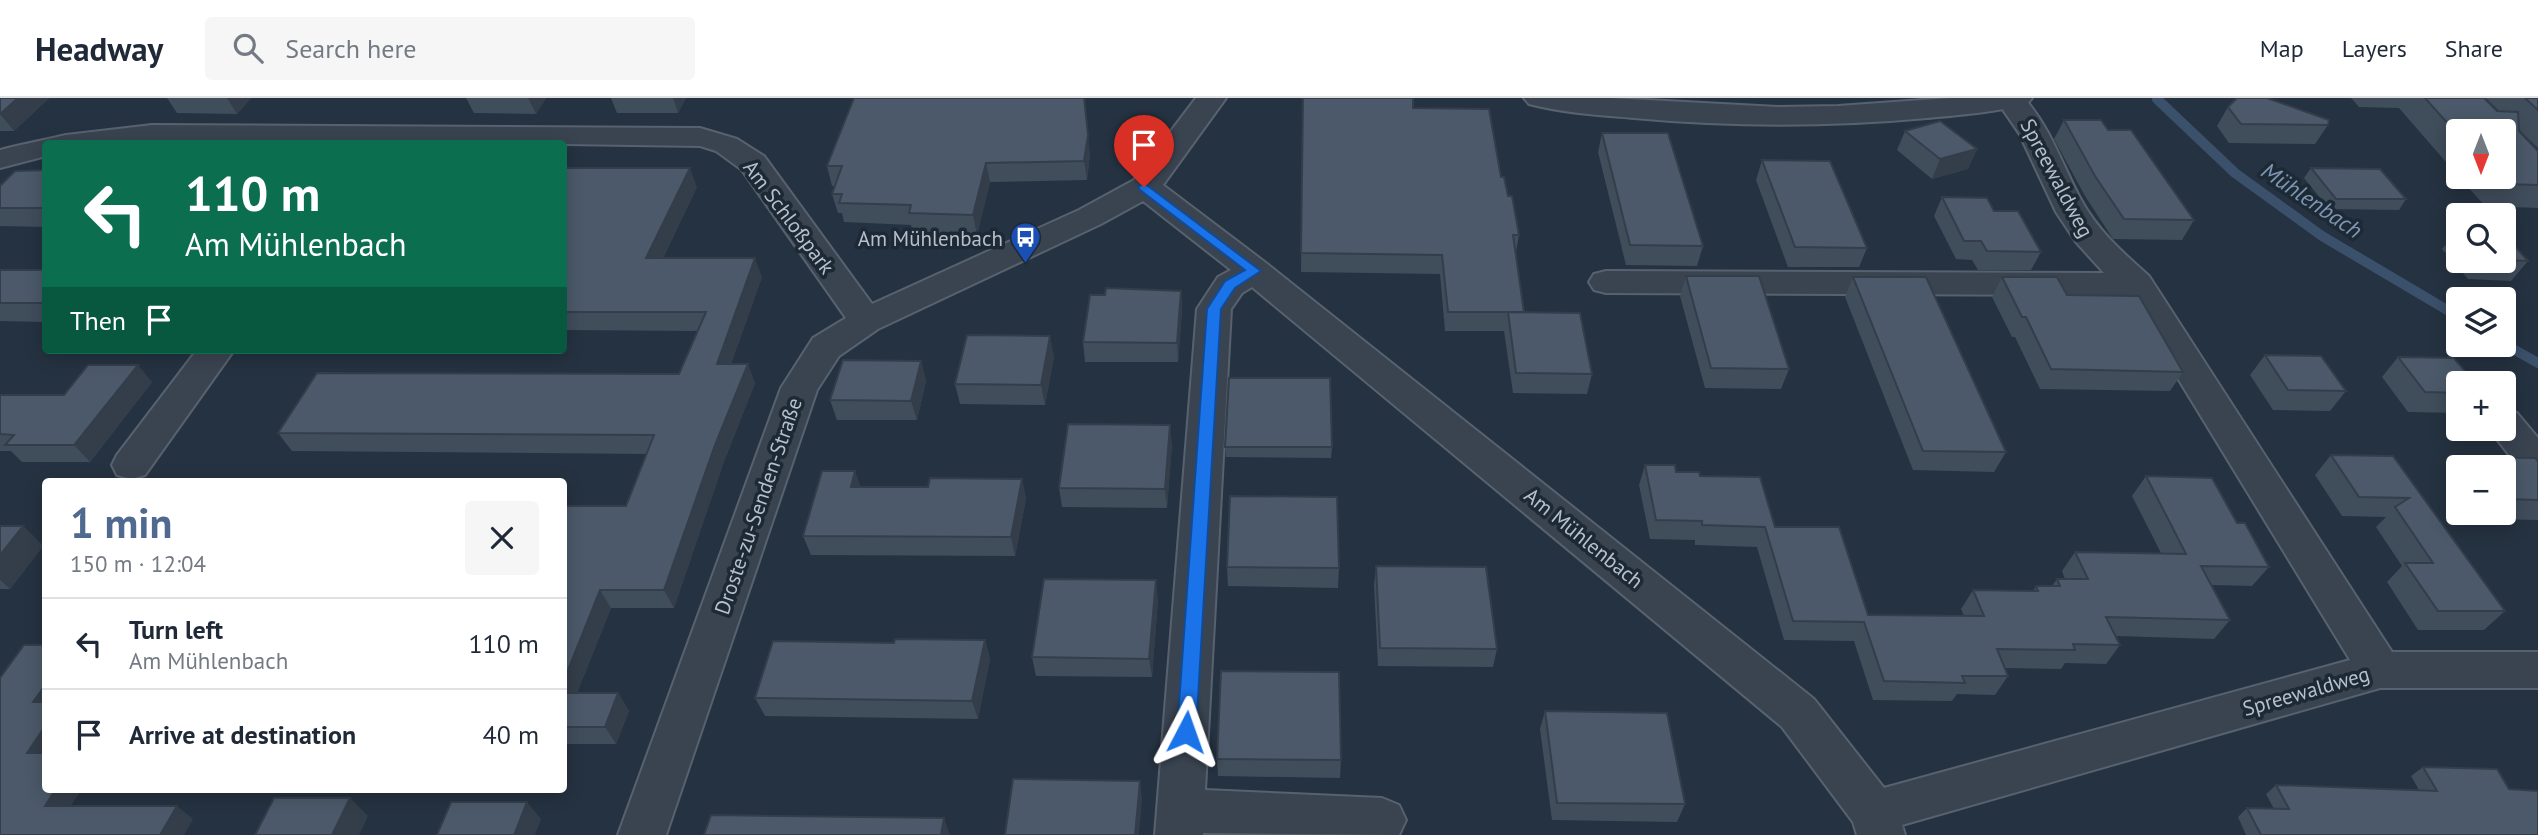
<!DOCTYPE html>
<html lang="en">
<head>
<meta charset="utf-8">
<style>
  :root { --surface:#fff; --page:#f6f6f7; --text:#1f2937; --muted:#747a83; --line:#e0e1e3; --accent:#506a8f }
  body { margin:0; font-family:"PT Sans",sans-serif; background:var(--page); color:var(--text); height:100vh; display:flex; flex-direction:column; font-size:26px; white-space:nowrap }
  * { box-sizing:border-box; margin:0 }
  p { font-size:23px; color:var(--muted) }
  .icon { flex:none; width:38px; height:38px; fill:none; stroke:currentColor; stroke-width:2; stroke-linecap:round; stroke-linejoin:round }
  .map { position:relative; flex:1; overflow:hidden }
  .panel { position:absolute; left:42px; top:380px; width:525px; height:315px; display:flex; flex-direction:column; background:var(--surface); border-radius:7px; box-shadow:0 4px 18px #0003 }
  .panel>* { flex:none }
  .guide { position:absolute; left:42px; top:42px; width:525px; height:214px; border-radius:7px; box-shadow:0 4px 18px #0003; background:#0b6e4f; color:#fff; overflow:hidden }
  .needle { width:46px; rotate:180deg }
  .controls { position:absolute; left:2446px; top:21px; display:grid; gap:14px }
  .controls a { display:grid; place-items:center; width:70px; height:70px; border-radius:7px; background:var(--surface); box-shadow:0 4px 18px #0003; font-size:35px }
  .pin { position:absolute; display:grid; place-items:center; width:60px; height:60px; color:#fff; margin:-72px -30px; border-radius:50% 50% 50% 0; rotate:-45deg; box-shadow:0 0 7px #0007 }
  .pin .icon { rotate:45deg }
  .me { position:absolute; width:77px; margin:-38px; rotate:4deg; stroke-linejoin:round; filter:drop-shadow(0 0 5px #0008) }
  .turn { display:flex; align-items:center; gap:24px; height:147px; padding:0 28px; font-size:32px }
  .turn .icon { width:91px; height:91px; stroke-width:2.5 }
  .turn b { display:block; font-size:49px; line-height:60px }
  .then { display:flex; align-items:center; height:66px; padding:0 28px; background:#0003; gap:14px; font-size:26px }
  .round { display:grid; place-items:center; flex:none; width:74px; height:74px; border-radius:7px; background:var(--page) }
  .summary { display:flex; align-items:center; justify-content:space-between; height:119px; padding:0 28px }
  h1 { font-size:42px; font-weight:600; line-height:52px; color:var(--accent) }
  ul { padding:0; list-style:none }
  li { display:flex; align-items:center; gap:21px; height:91px; padding:0 28px; border-top:2px solid var(--line) }
  li div { flex:1 }
  li b { display:block; font-size:26px }
  li em { font-style:normal }
  header { display:flex; align-items:center; gap:42px; box-sizing:border-box; height:98px; padding:0 35px; background:var(--surface); border-bottom:2px solid var(--line) }
  header strong { font-size:33px }
  nav { display:flex; gap:38px; margin-inline-start:auto; font-size:24px }
  .search { width:490px; height:63px; background:var(--page); display:flex; align-items:center; gap:18px; box-sizing:border-box; padding:0 24px; border-radius:7px; color:var(--muted); font-size:26px }
  .map>svg:first-child { display:block }
</style>
</head>
<body>
<header>
<strong>Headway</strong>
<div class="search"><svg class="icon" aria-label="search" viewBox="0 0 24 24"><circle cx="10" cy="10" r="6"/><path d="M15 15l6 6"/></svg>Search here</div>
<nav><a>Map</a><a>Layers</a><a>Share</a></nav>
</header>
<div class="map">
<svg width="2538" height="737" viewBox="0 0 2538 737">
  <rect width="100%" height="100%" fill="#253241"/>
  <g fill="none" stroke-linecap="round" stroke-linejoin="round">
    <!-- stream -->
    <g stroke="#3b506a" stroke-width="10">
      <path d="M 2157,1 L 2235,75 L 2322,138 L 2459,219"/>
      <path d="M 2504,246 L 2538,265"/>
    </g>
    <defs>
      <g id="minor">
        <path d="M 1196,0 L 1226,0 L 1163,87 L 1266,165 L 1814,601 L 1884,690 L 2350,562 L 2127,197 L 1606,195 L 1594,192 L 1589,184 L 1594,176 L 1606,173 L 2104,175 L 2076,144 L 2056,114 L 2019,35 L 1995,0 L 2024,0 C 2050,29 2062,66 2080,100 C 2097,132 2123,155 2149,178 L 2392,554 L 2538,554 L 2538,590 L 2380,590 L 1902,727 L 1905,737 L 1857,737 L 1853,724 L 1782,629 L 1252,189 L 1242,195 L 1231,211 L 1205,692 L 1382,700 L 1399,707 L 1406,722 L 1399,737 L 1203,735 L 1203,737 L 1155,737 L 1197,211 L 1218,179 L 1231,172 L 1143,103 L 1101,126 L 878,231 L 839,258 L 817,292 L 666,737 L 618,737 L 781,290 L 813,240 L 846,220 L 742,72 L 716,53 L 700,48 L 564,46 L 46,46 L 46,58 L 0,70 L 0,52 C 23,46 45,42 66,37 L 152,27 L 700,30 L 737,41 L 764,58 L 872,206 L 1079,112 L 1134,82 Z"/>
        <path d="M 197,252 L 234,252 L 145,377 L 131,381 L 117,377 L 112,367 L 117,357 Z"/>
        <path d="M 2504,312 L 2517,315 L 2538,340 L 2538,380 L 2524,376 L 2489,331 L 2504,331 Z"/>
      </g>
      <path id="tertiary" d="M 1524,0 L 1611,0 L 1778,9 L 1838,8 L 1950,0 L 2032,0 L 2027,6 C 1995,14 1960,17 1927,20 C 1830,29 1732,29 1634,20 C 1599,17 1563,15 1529,6 Z"/>
    </defs>
    <!-- minor casing -->
    <use href="#minor" stroke="#57626e" stroke-width="4"/>
    <!-- tertiary casing -->
    <use href="#tertiary" stroke="#57626e" stroke-width="4"/>
    <!-- minor -->
    <use href="#minor" fill="#3a4451" fill-rule="evenodd"/>
    <!-- tertiary -->
    <use href="#tertiary" fill="#3a4451" fill-rule="evenodd"/>
  </g>
  <!-- wall -->
  <g fill="#404d5b">
    <path d="M 0,0 L 49,0 L 14,33 L 0,33 Z"/>
    <path d="M 167,0 L 251,0 L 237,16 L 177,15 Z"/>
    <path d="M 466,0 L 546,0 L 536,16 L 474,15 Z"/>
    <path d="M 611,0 L 686,0 L 678,15 L 617,15 Z"/>
    <path d="M 1303,0 L 1413,10 L 1501,79 L 1508,98 L 1519,137 L 1516,154 L 1524,214 L 1592,276 L 1587,296 L 1513,295 L 1504,233 L 1445,233 L 1440,176 L 1301,174 Z"/>
    <path d="M 2351,0 L 2484,0 L 2497,13 L 2499,13 L 2486,0 L 2538,0 L 2538,50 L 2519,32 L 2519,33 L 2538,53 L 2538,110 L 2485,108 L 2459,79 L 2504,79 L 2459,33 L 2459,79 L 2399,10 L 2359,9 Z"/>
    <path d="M 2228,9 L 2328,27 L 2315,46 L 2229,45 L 2217,28 Z"/>
    <path d="M 2064,22 L 2108,32 L 2194,122 L 2182,142 L 2113,141 L 2085,98 L 2054,41 Z"/>
    <path d="M 1905,33 L 1977,51 L 1968,71 L 1932,81 L 1897,52 Z"/>
    <path d="M 1602,35 L 1703,148 L 1697,168 L 1626,167 L 1598,54 Z"/>
    <path d="M 1090,56 L 1087,82 L 990,84 L 977,137 L 913,135 L 911,127 L 844,124 L 842,115 L 838,115 L 832,96 L 835,88 L 832,88 L 827,68 Z"/>
    <path d="M 1762,62 L 1867,150 L 1859,169 L 1788,169 L 1756,82 Z"/>
    <path d="M 564,70 L 697,89 L 663,160 L 762,179 L 731,266 L 755,285 L 723,366 L 674,510 L 611,510 L 577,595 L 618,595 L 629,613 L 616,646 L 564,646 L 564,408 L 626,408 L 647,356 L 292,353 L 278,335 L 679,276 L 698,233 L 564,232 Z"/>
    <path d="M 2311,70 L 2406,101 L 2399,112 L 2329,111 L 2304,80 Z"/>
    <path d="M 46,72 L 46,129 L 0,128 L 0,88 Z"/>
    <path d="M 1942,99 L 1994,113 L 2041,154 L 2031,172 L 1978,172 L 1972,162 L 1956,161 L 1934,118 Z"/>
    <path d="M 2458,132 L 2459,163 L 2528,163 L 2511,183 L 2468,181 L 2442,151 Z"/>
    <path d="M 0,172 L 46,172 L 46,224 L 0,223 Z"/>
    <path d="M 1686,178 L 1789,271 L 1781,291 L 1705,290 L 1680,198 Z"/>
    <path d="M 1853,179 L 2006,354 L 1994,374 L 1913,372 L 1845,199 Z"/>
    <path d="M 2002,179 L 2067,197 L 2183,274 L 2170,293 L 2040,291 L 2015,239 L 2012,239 L 1992,199 Z"/>
    <path d="M 1181,193 L 1182,212 L 1178,264 L 1085,264 L 1083,244 L 1105,197 Z"/>
    <path d="M 2265,257 L 2346,293 L 2330,313 L 2273,312 L 2250,277 Z"/>
    <path d="M 1054,258 L 1045,307 L 960,306 L 955,286 Z"/>
    <path d="M 2398,259 L 2459,285 L 2459,315 L 2408,314 L 2382,279 Z"/>
    <path d="M 921,263 L 926,283 L 917,322 L 837,322 L 830,302 Z"/>
    <path d="M 152,284 L 90,364 L 22,364 L 11,353 L 0,353 L 0,297 L 64,297 Z"/>
    <path d="M 1172,346 L 1167,410 L 1062,409 L 1059,390 Z"/>
    <path d="M 1225,349 L 1332,349 L 1331,360 L 1226,359 Z"/>
    <path d="M 2331,357 L 2393,358 L 2505,513 L 2484,532 L 2418,532 L 2387,484 L 2402,468 L 2376,429 L 2386,419 L 2342,418 L 2315,377 Z"/>
    <path d="M 2474,359 L 2538,363 L 2538,422 L 2486,421 L 2482,415 L 2504,415 L 2504,369 L 2465,369 Z"/>
    <path d="M 1645,367 L 1700,378 L 1775,429 L 1868,517 L 1964,518 L 1961,511 L 1973,492 L 2033,493 L 2036,488 L 2052,488 L 2057,481 L 2065,481 L 2062,473 L 2075,454 L 2161,455 L 2132,398 L 2146,378 L 2237,425 L 2269,469 L 2252,488 L 2212,487 L 2230,522 L 2214,541 L 2116,538 L 2120,547 L 2106,566 L 2065,565 L 2061,571 L 2005,570 L 2008,578 L 1995,597 L 1957,596 L 1952,603 L 1873,602 L 1854,543 L 1784,542 L 1757,449 L 1695,447 L 1695,442 L 1650,441 L 1639,387 Z"/>
    <path d="M 1022,381 L 1026,401 L 1015,458 L 811,457 L 803,438 L 861,389 L 928,389 Z"/>
    <path d="M 0,428 L 23,428 L 43,448 L 10,491 L 0,491 Z"/>
    <path d="M 1376,468 L 1497,551 L 1493,569 L 1378,568 L 1374,487 Z"/>
    <path d="M 1227,469 L 1339,470 L 1338,490 L 1228,488 Z"/>
    <path d="M 1158,501 L 1152,579 L 1036,578 L 1032,559 Z"/>
    <path d="M 985,542 L 990,561 L 978,621 L 765,618 L 755,600 L 894,545 Z"/>
    <path d="M 1545,613 L 1685,706 L 1677,724 L 1552,722 L 1540,631 Z"/>
    <path d="M 1217,661 L 1341,662 L 1340,680 L 1218,678 Z"/>
    <path d="M 2423,669 L 2538,737 L 2246,737 L 2238,719 L 2247,710 L 2274,711 L 2266,696 L 2276,687 L 2419,692 L 2411,678 Z"/>
  </g>
  <!-- shaded-wall -->
  <g fill="#343e4a">
    <path d="M 18,0 L 49,0 L 14,33 L 0,16 Z"/>
    <path d="M 227,0 L 251,0 L 237,16 Z"/>
    <path d="M 528,0 L 546,0 L 536,16 Z"/>
    <path d="M 673,0 L 686,0 L 678,15 Z"/>
    <path d="M 1088,37 L 1090,56 L 1087,82 L 1084,63 Z"/>
    <path d="M 1977,51 L 1968,71 L 1932,81 L 1940,61 Z"/>
    <path d="M 986,65 L 990,84 L 977,137 L 973,117 Z"/>
    <path d="M 690,70 L 697,89 L 654,178 L 646,160 Z"/>
    <path d="M 755,160 L 762,179 L 724,285 L 717,266 Z"/>
    <path d="M 1181,193 L 1182,212 L 1178,264 L 1177,245 Z"/>
    <path d="M 1050,238 L 1054,258 L 1045,307 L 1041,287 Z"/>
    <path d="M 921,263 L 926,283 L 917,322 L 911,303 Z"/>
    <path d="M 748,266 L 755,285 L 723,366 L 674,510 L 664,492 L 715,347 Z"/>
    <path d="M 138,267 L 152,284 L 90,364 L 74,347 Z"/>
    <path d="M 1170,327 L 1172,346 L 1167,410 L 1165,391 Z"/>
    <path d="M 855,373 L 862,393 L 851,389 Z"/>
    <path d="M 1022,381 L 1026,401 L 1015,458 L 1011,439 Z"/>
    <path d="M 23,428 L 43,448 L 10,491 L 0,482 L 0,457 Z"/>
    <path d="M 1156,482 L 1158,501 L 1152,579 L 1149,561 Z"/>
    <path d="M 600,492 L 611,510 L 570,612 L 564,602 L 564,582 Z"/>
    <path d="M 985,542 L 990,561 L 978,621 L 972,603 Z"/>
    <path d="M 46,586 L 46,615 L 33,604 Z"/>
    <path d="M 618,595 L 629,613 L 616,646 L 605,629 Z"/>
    <path d="M 46,627 L 46,667 L 27,655 Z"/>
    <path d="M 1140,683 L 1142,701 L 1139,737 L 1135,737 Z"/>
    <path d="M 56,691 L 82,691 L 62,721 L 45,708 Z"/>
    <path d="M 350,700 L 368,718 L 359,737 L 332,737 Z"/>
    <path d="M 527,704 L 541,721 L 535,737 L 514,737 Z"/>
    <path d="M 177,708 L 193,721 L 184,737 L 160,737 Z"/>
    <path d="M 944,720 L 950,737 L 941,737 Z"/>
  </g>
  <!-- building -->
  <g fill="#4b596a" stroke="#343e4a" stroke-width="2">
    <path d="M 0,0 L 18,0 L 0,16 Z"/>
    <path d="M 854,0 L 1084,0 L 1088,37 L 1084,63 L 986,65 L 973,117 L 909,115 L 911,107 L 839,105 L 842,96 L 832,96 L 842,68 L 827,68 Z"/>
    <path d="M 1303,0 L 1413,0 L 1413,10 L 1489,11 L 1501,79 L 1504,79 L 1508,98 L 1512,98 L 1519,137 L 1513,137 L 1524,214 L 1448,214 L 1442,157 L 1301,155 Z"/>
    <path d="M 2237,0 L 2267,0 L 2329,22 L 2328,27 L 2241,26 L 2228,9 Z"/>
    <path d="M 2425,0 L 2484,0 L 2497,13 L 2518,14 L 2519,33 L 2538,53 L 2538,87 L 2502,86 L 2496,79 L 2504,79 L 2504,33 L 2459,33 L 2459,38 Z"/>
    <path d="M 2525,0 L 2538,0 L 2538,12 Z"/>
    <path d="M 2064,22 L 2101,22 L 2108,32 L 2131,32 L 2194,122 L 2124,121 L 2095,78 Z"/>
    <path d="M 1940,23 L 1977,51 L 1940,61 L 1905,33 Z"/>
    <path d="M 1602,35 L 1668,35 L 1703,148 L 1630,147 Z"/>
    <path d="M 1762,62 L 1830,63 L 1867,150 L 1795,149 Z"/>
    <path d="M 564,70 L 690,70 L 646,160 L 755,160 L 717,266 L 748,266 L 715,347 L 664,492 L 600,492 L 564,582 L 564,408 L 626,408 L 654,337 L 278,335 L 317,275 L 679,276 L 706,214 L 564,214 Z"/>
    <path d="M 2311,70 L 2380,71 L 2406,101 L 2336,101 Z"/>
    <path d="M 46,72 L 46,110 L 0,110 L 0,88 L 15,73 Z"/>
    <path d="M 1942,99 L 1987,100 L 1994,113 L 2018,113 L 2041,154 L 1987,153 L 1981,143 L 1964,143 Z"/>
    <path d="M 2504,136 L 2528,163 L 2504,162 Z"/>
    <rect x="0" y="172" width="46" height="33"/>
    <path d="M 1686,178 L 1759,178 L 1789,271 L 1711,270 Z"/>
    <path d="M 1853,179 L 1926,179 L 2006,354 L 1923,353 Z"/>
    <path d="M 2002,179 L 2057,179 L 2067,197 L 2139,198 L 2183,274 L 2051,271 L 2026,219 L 2022,219 Z"/>
    <path d="M 1106,190 L 1181,193 L 1177,245 L 1083,244 L 1090,197 L 1105,197 Z"/>
    <path d="M 1508,214 L 1580,215 L 1592,276 L 1516,275 Z"/>
    <path d="M 967,237 L 1050,238 L 1041,287 L 955,286 Z"/>
    <path d="M 2265,257 L 2321,258 L 2346,293 L 2288,292 Z"/>
    <path d="M 2398,259 L 2454,260 L 2475,285 L 2459,285 L 2459,295 L 2425,294 Z"/>
    <path d="M 843,262 L 921,263 L 911,303 L 830,302 Z"/>
    <path d="M 88,267 L 138,267 L 74,347 L 5,347 L 14,337 L 0,336 L 0,297 L 64,297 Z"/>
    <path d="M 1229,280 L 1330,280 L 1332,349 L 1225,349 Z"/>
    <path d="M 1068,326 L 1170,327 L 1165,391 L 1059,390 Z"/>
    <path d="M 2331,357 L 2393,358 L 2505,513 L 2438,513 L 2405,465 L 2433,465 L 2395,409 L 2409,400 L 2359,399 Z"/>
    <path d="M 2474,359 L 2535,360 L 2538,363 L 2538,402 L 2506,401 L 2504,399 L 2504,369 L 2482,369 Z"/>
    <path d="M 1645,367 L 1675,367 L 1676,374 L 1699,374 L 1700,378 L 1760,379 L 1775,429 L 1839,429 L 1868,517 L 1984,518 L 1973,492 L 2038,493 L 2036,488 L 2060,488 L 2057,481 L 2088,481 L 2075,454 L 2186,456 L 2146,378 L 2212,380 L 2237,425 L 2245,425 L 2269,469 L 2201,468 L 2230,522 L 2106,519 L 2120,547 L 2073,546 L 2075,552 L 1997,551 L 2008,578 L 1962,578 L 1965,585 L 1884,583 L 1864,524 L 1793,523 L 1765,429 L 1702,427 L 1702,423 L 1656,422 Z"/>
    <path d="M 822,373 L 855,373 L 851,389 L 928,389 L 930,380 L 1022,381 L 1011,439 L 803,438 Z"/>
    <path d="M 1230,398 L 1337,399 L 1339,470 L 1227,469 Z"/>
    <path d="M 0,428 L 23,428 L 0,457 Z"/>
    <path d="M 1376,468 L 1486,469 L 1497,551 L 1380,550 Z"/>
    <path d="M 1044,481 L 1156,482 L 1149,561 L 1032,559 Z"/>
    <path d="M 895,541 L 985,542 L 972,603 L 755,600 L 773,543 L 894,545 Z"/>
    <path d="M 24,547 L 46,547 L 46,586 L 33,604 L 46,604 L 46,627 L 27,655 L 46,655 L 46,691 L 56,691 L 45,708 L 177,708 L 160,737 L 0,737 L 0,580 Z"/>
    <path d="M 1221,573 L 1339,574 L 1341,662 L 1217,661 Z"/>
    <path d="M 564,595 L 618,595 L 605,629 L 564,629 Z"/>
    <path d="M 1545,613 L 1667,615 L 1685,706 L 1557,705 Z"/>
    <path d="M 2423,669 L 2497,671 L 2509,691 L 2538,693 L 2538,737 L 2261,737 L 2247,710 L 2289,711 L 2276,687 L 2437,693 Z"/>
    <path d="M 1013,681 L 1140,683 L 1135,737 L 1005,737 Z"/>
    <path d="M 274,700 L 350,700 L 332,737 L 255,737 Z"/>
    <path d="M 451,704 L 527,704 L 514,737 L 437,737 Z"/>
    <path d="M 711,717 L 944,720 L 941,737 L 704,737 Z"/>
  </g>
  <!-- route -->
  <path fill="#1a73e8" stroke="#114b97" stroke-width="2" d="M 1144,85 L 1261,173 L 1235,190 L 1221,211 L 1196,634 L 1193,639 L 1186,642 L 1180,639 L 1177,634 L 1207,211 L 1225,183 L 1245,172 L 1140,92 L 1138,89 Z"/>
  <!-- icons -->
  <defs>
    <symbol id="bus-pin" viewBox="-11 -11 22 30"><path d="M0 17L-7.5 6A9.5 9.5 0 1 1 7.5 6Z" fill="#1a4fb4" stroke="#1e2936"/><path d="M-5-6H5V4H4V6H2V4H-2V6H-4V4H-5ZM-3.5-4V0h7V-4ZM-3.5 1.2v1.5H-2V1.2ZM2 1.2v1.5H3.5V1.2Z" fill="#fff"/></symbol>
  </defs>
  <g fill-rule="evenodd">
    <use href="#bus-pin" x="1008" y="122" width="35" height="47"/>
  </g>
  <g text-anchor="middle" dominant-baseline="central" stroke-width="7" stroke-linejoin="round" paint-order="stroke">
    <!-- street labels -->
    <g font-size="21" fill="#b6bfcb" stroke="#1e2936">
      <text transform="translate(2057 80) rotate(62)">Spreewaldweg</text>
      <text transform="translate(789 119) rotate(53)">Am Schloßpark</text>
      <text transform="translate(758 408) rotate(-71)">Droste-zu-Senden-Straße</text>
      <text transform="translate(1584 440) rotate(39)">Am Mühlenbach</text>
      <text transform="translate(2306 593) rotate(-16)">Spreewaldweg</text>
    </g>
    <!-- poi labels -->
    <g font-size="21" fill="#b6bfcb" stroke="#1e2936" text-anchor="end">
      <text x="1003" y="140">Am Mühlenbach</text>
    </g>
    <!-- water labels -->
    <g font-size="23" font-style="italic" fill="#7d96b2" stroke="#1e2936">
      <text transform="translate(2312 102) rotate(34)">Mühlenbach</text>
    </g>
  </g>
</svg>
<div class="controls">
<a><svg class="needle" viewBox="-14 -14 28 28"><path d="M0-13l5 13h-10z" fill="#e53935"/><path d="M0 13l5-13h-10z" fill="#747a83"/></svg></a>
<a><svg class="icon" aria-label="search" viewBox="0 0 24 24"><circle cx="10" cy="10" r="6"/><path d="M15 15l6 6"/></svg></a>
<a><svg class="icon" aria-label="layers" viewBox="0 0 24 24"><path d="M12 4l9 5-9 5-9-5zM3 14l9 5 9-5"/></svg></a>
<a>+</a>
<a>−</a>
</div>
<div class="pin" style="left:1144px;top:89px;background:#d93025"><svg class="icon" aria-label="arrive" viewBox="0 0 24 24"><path d="M6 21V4h12l-3 4 3 4H6"/></svg></div>
<svg class="me" style="left:1186px;top:634px" viewBox="-20 -20 40 40"><path d="M0-17L14 15 0 8-14 15z" fill="#1a73e8" stroke="#fff" stroke-width="4"/></svg>
<div class="guide">
<div class="turn"><svg class="icon" aria-label="left" viewBox="0 0 24 24"><path d="M17 20v-9H6M10 6l-5 5 5 5"/></svg><div><b>110 m</b>Am Mühlenbach</div></div>
<div class="then">Then<svg class="icon" aria-label="arrive" viewBox="0 0 24 24"><path d="M6 21V4h12l-3 4 3 4H6"/></svg></div>
</div>
<section class="panel">
<div class="summary"><div><h1>1 min</h1><p>150 m · 12:04</p></div><a class="round"><svg class="icon" aria-label="close" viewBox="0 0 24 24"><path d="M6 6l12 12M18 6L6 18"/></svg></a></div>
<ul>
<li><svg class="icon" aria-label="left" viewBox="0 0 24 24"><path d="M17 20v-9H6M10 6l-5 5 5 5"/></svg><div><b>Turn left</b><p>Am Mühlenbach</p></div><em>110 m</em></li>
<li><svg class="icon" aria-label="arrive" viewBox="0 0 24 24"><path d="M6 21V4h12l-3 4 3 4H6"/></svg><div><b>Arrive at destination</b></div><em>40 m</em></li>
</ul>
</section>
</div>
</body>
</html>
